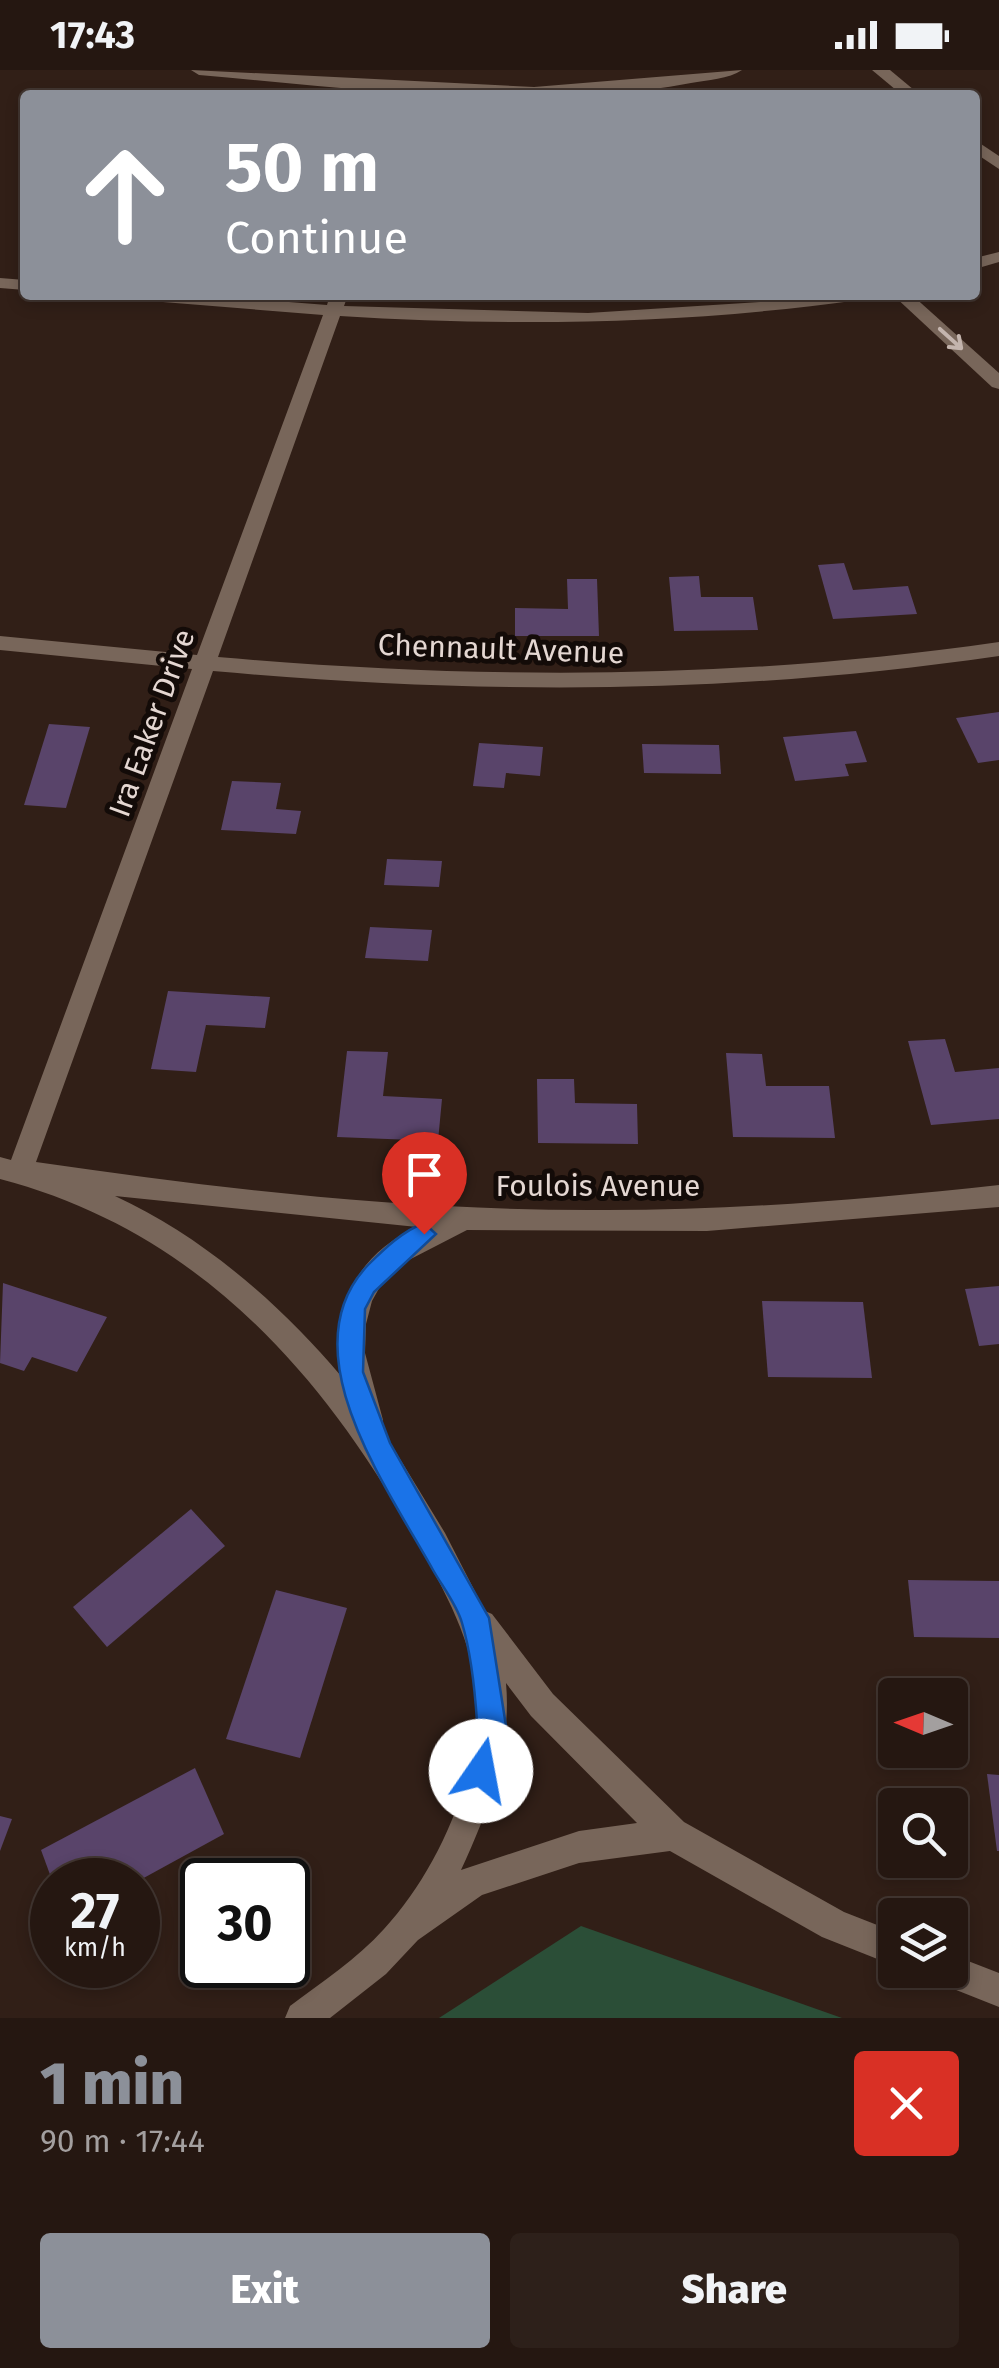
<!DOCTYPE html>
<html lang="en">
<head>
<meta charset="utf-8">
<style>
  :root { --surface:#251711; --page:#2d201a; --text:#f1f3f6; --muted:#a39f9f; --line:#423631; --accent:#8c9099 }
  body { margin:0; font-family:"Fira Sans",sans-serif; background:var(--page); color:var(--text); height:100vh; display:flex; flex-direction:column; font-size:38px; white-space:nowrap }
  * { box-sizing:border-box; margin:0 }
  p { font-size:32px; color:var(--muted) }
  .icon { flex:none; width:55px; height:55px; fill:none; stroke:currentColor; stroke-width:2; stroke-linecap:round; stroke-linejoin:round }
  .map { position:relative; height:1948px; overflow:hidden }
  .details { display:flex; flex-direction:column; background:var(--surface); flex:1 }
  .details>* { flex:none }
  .top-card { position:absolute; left:20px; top:20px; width:960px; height:210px; border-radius:10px; box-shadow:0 5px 15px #0003,0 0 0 2px var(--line); background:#8c9099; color:#fff; overflow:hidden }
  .needle { width:65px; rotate:272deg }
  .buttons { position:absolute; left:878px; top:1608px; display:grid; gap:20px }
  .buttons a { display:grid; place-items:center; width:90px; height:90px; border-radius:10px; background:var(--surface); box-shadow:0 5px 15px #0003,0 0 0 2px var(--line); font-size:50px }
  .speed { position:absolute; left:30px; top:1788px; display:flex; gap:20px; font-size:50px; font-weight:700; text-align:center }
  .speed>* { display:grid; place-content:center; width:130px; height:130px; border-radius:50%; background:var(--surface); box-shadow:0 5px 15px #0003,0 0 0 2px var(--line); line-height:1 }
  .speed small { font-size:25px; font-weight:400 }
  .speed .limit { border:5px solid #111; border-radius:15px; background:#fff; color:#111 }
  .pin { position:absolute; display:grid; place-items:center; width:85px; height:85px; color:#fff; margin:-102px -42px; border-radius:50% 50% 50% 0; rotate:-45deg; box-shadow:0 0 10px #0007 }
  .pin .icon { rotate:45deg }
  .me { position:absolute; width:110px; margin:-55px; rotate:12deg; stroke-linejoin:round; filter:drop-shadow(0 0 8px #0008) }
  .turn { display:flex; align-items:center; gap:35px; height:210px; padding:0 40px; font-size:45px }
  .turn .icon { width:130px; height:130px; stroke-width:2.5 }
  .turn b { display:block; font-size:70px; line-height:85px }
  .round { display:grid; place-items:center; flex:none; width:105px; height:105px; border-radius:10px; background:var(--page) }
  .head { display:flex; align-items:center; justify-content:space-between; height:170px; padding:0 40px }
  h1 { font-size:60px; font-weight:800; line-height:75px; color:var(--accent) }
  .action { display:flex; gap:20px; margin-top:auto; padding:20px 40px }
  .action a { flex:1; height:115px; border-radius:10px; background:var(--accent); color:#fff; font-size:40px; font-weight:800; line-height:115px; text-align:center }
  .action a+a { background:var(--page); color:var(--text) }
  .status { display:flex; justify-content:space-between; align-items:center; height:70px; padding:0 50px; background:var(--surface); direction:ltr }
  .status svg { height:28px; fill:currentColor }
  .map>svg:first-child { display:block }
</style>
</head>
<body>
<div class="status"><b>17:43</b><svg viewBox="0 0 49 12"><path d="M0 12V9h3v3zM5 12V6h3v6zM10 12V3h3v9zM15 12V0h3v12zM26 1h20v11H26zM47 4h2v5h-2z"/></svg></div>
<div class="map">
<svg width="999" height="1948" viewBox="0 0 999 1948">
  <rect width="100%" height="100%" fill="#311f17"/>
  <!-- green -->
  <path fill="#2b4e37" d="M 581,1856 L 842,1948 L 439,1948 Z"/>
  <!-- building -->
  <g fill="#59446a">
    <path d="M 844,493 L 853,520 L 908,516 L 917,544 L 833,549 L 818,495 Z"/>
    <path d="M 699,506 L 701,527 L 753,527 L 758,560 L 674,561 L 669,507 Z"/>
    <path d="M 567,509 L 597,509 L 599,566 L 515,566 L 515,538 L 568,539 Z"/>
    <path d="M 999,642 L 999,690 L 978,693 L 956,648 Z"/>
    <path d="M 49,654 L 90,657 L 66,738 L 24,735 Z"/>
    <path d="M 856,661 L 867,692 L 845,694 L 849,706 L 795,711 L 783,667 Z"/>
    <path d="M 479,673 L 543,677 L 540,706 L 506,703 L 504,718 L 473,716 Z"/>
    <path d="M 642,674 L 719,675 L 721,704 L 644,703 Z"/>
    <path d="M 232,711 L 281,713 L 276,739 L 301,741 L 296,764 L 221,760 Z"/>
    <path d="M 387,789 L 442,791 L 439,817 L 384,815 Z"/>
    <path d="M 370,857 L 432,860 L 428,891 L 365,888 Z"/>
    <path d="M 168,921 L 270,927 L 265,958 L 206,955 L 196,1002 L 151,999 Z"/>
    <path d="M 945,969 L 955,1002 L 999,998 L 999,1049 L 931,1055 L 908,971 Z"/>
    <path d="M 347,981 L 388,982 L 383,1026 L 442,1029 L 438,1071 L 337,1067 Z"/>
    <path d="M 726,983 L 762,984 L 766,1016 L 829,1016 L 835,1068 L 733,1067 Z"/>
    <path d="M 537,1009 L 574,1009 L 575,1033 L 637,1034 L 638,1074 L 538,1073 Z"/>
    <path d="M 3,1213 L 107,1247 L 77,1302 L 32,1287 L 24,1301 L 0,1293 Z"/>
    <path d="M 999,1216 L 999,1274 L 979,1276 L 965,1219 Z"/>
    <path d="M 762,1231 L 863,1232 L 872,1308 L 768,1307 Z"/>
    <path d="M 191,1439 L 225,1476 L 107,1577 L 73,1537 Z"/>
    <path d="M 908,1510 L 999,1511 L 999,1568 L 914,1567 Z"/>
    <path d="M 276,1520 L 347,1538 L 300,1688 L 226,1669 Z"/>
    <path d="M 195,1698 L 224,1764 L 140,1810 L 52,1810 L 41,1780 Z"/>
    <path d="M 987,1704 L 999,1705 L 999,1781 L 997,1781 Z"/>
    <path d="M 0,1746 L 12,1749 L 0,1781 Z"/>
  </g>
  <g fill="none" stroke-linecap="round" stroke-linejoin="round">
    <!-- minor -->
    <g fill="#78665a" fill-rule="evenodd">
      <path d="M 191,0 L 534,17 L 742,0 C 729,9 707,10 691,13 C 530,43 360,19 199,5 Z"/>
      <path d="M 872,0 L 890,0 L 920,25 L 902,25 Z"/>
      <path d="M 975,70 L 999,86 L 999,99 L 975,83 Z"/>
      <path d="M 999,182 L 999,192 L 975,199 L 975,188 Z"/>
      <path d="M 0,208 L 25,210 L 25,220 L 0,218 Z"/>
      <path d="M 129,225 L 201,225 L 327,235 L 330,225 L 348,225 L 344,236 L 588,243 L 868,225 L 859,230 C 686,254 515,257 340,246 L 218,587 C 485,610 733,610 999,572 L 999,586 C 731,625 482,625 213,601 L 36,1092 C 220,1119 404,1140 589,1140 C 726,1141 863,1130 999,1115 L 999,1137 L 707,1161 L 467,1160 L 403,1193 L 382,1213 L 372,1231 L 366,1254 L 365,1283 L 383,1350 L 380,1356 L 445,1463 L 485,1541 L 492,1544 L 553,1624 L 684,1752 L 844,1842 L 895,1862 L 895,1896 L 822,1867 L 670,1781 L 579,1793 L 482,1825 L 418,1870 L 386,1904 L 330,1948 L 285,1948 L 290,1936 C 322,1912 357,1889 384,1859 C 436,1803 478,1710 477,1632 C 475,1573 444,1520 416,1470 C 321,1300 195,1160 0,1109 L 0,1087 L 11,1090 L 192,599 L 0,580 L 0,566 L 197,585 L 323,245 L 138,230 ZM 115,1126 L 417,1157 C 355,1185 330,1240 341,1306 C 279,1233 202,1166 115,1126 ZM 506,1613 L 531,1646 L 637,1753 L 579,1761 L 461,1800 C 488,1742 512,1678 506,1613 Z"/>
      <path d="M 893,225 L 912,225 L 999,303 L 999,319 L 992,317 Z"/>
      <path d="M 950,1884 L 999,1903 L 999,1937 L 936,1912 L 931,1900 L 950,1900 Z"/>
    </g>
  </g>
  <!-- one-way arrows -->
  <defs><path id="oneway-shaft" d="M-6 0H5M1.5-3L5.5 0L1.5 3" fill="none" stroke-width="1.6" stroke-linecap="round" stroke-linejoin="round" transform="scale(2.5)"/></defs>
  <use stroke="#c4b5ae" href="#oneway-shaft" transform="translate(951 269) rotate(42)"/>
  <!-- route -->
  <path fill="#1a73e8" stroke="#114b97" stroke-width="2.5" d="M 424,1153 L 436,1164 L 374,1222 L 365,1239 L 363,1302 L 390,1373 L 489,1548 L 506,1656 L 492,1711 L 481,1716 L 471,1711 C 463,1691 478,1673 477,1652 C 475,1621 471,1583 462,1553 C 457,1535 442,1516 433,1500 C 387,1417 286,1279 369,1194 C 385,1178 403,1161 424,1153 Z"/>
  <g text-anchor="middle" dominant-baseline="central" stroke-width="10" stroke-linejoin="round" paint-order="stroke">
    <!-- street labels -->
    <g font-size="30" fill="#e4d7d2" stroke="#130b08">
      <text transform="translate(501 579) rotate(2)">Chennault Avenue</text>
      <text transform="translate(152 653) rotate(-70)">Ira Eaker Drive</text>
      <text x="598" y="1116">Foulois Avenue</text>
    </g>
  </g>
</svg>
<div class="buttons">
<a><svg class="needle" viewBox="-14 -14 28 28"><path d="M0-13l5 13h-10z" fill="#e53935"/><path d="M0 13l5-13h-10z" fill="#a39f9f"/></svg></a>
<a><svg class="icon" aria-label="search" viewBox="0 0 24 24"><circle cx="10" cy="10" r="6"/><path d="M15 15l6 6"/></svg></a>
<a><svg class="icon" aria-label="layers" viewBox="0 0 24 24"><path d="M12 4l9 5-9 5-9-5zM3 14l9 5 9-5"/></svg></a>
</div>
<div class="speed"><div>27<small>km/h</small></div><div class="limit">30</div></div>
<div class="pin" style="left:424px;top:1164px;background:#d93025"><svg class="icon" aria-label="arrive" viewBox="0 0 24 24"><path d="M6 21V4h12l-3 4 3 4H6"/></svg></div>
<svg class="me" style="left:481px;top:1701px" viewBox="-20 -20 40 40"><circle r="19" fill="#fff"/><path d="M0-13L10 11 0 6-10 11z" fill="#1a73e8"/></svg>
<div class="top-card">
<div class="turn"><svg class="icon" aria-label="ahead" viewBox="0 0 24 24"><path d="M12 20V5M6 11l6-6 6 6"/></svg><div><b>50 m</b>Continue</div></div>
</div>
</div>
<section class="details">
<div class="head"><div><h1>1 min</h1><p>90 m · 17:44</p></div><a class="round" style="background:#d93025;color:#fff"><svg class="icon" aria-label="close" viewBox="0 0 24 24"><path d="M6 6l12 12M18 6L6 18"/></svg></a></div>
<div class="action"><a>Exit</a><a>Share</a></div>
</section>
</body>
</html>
